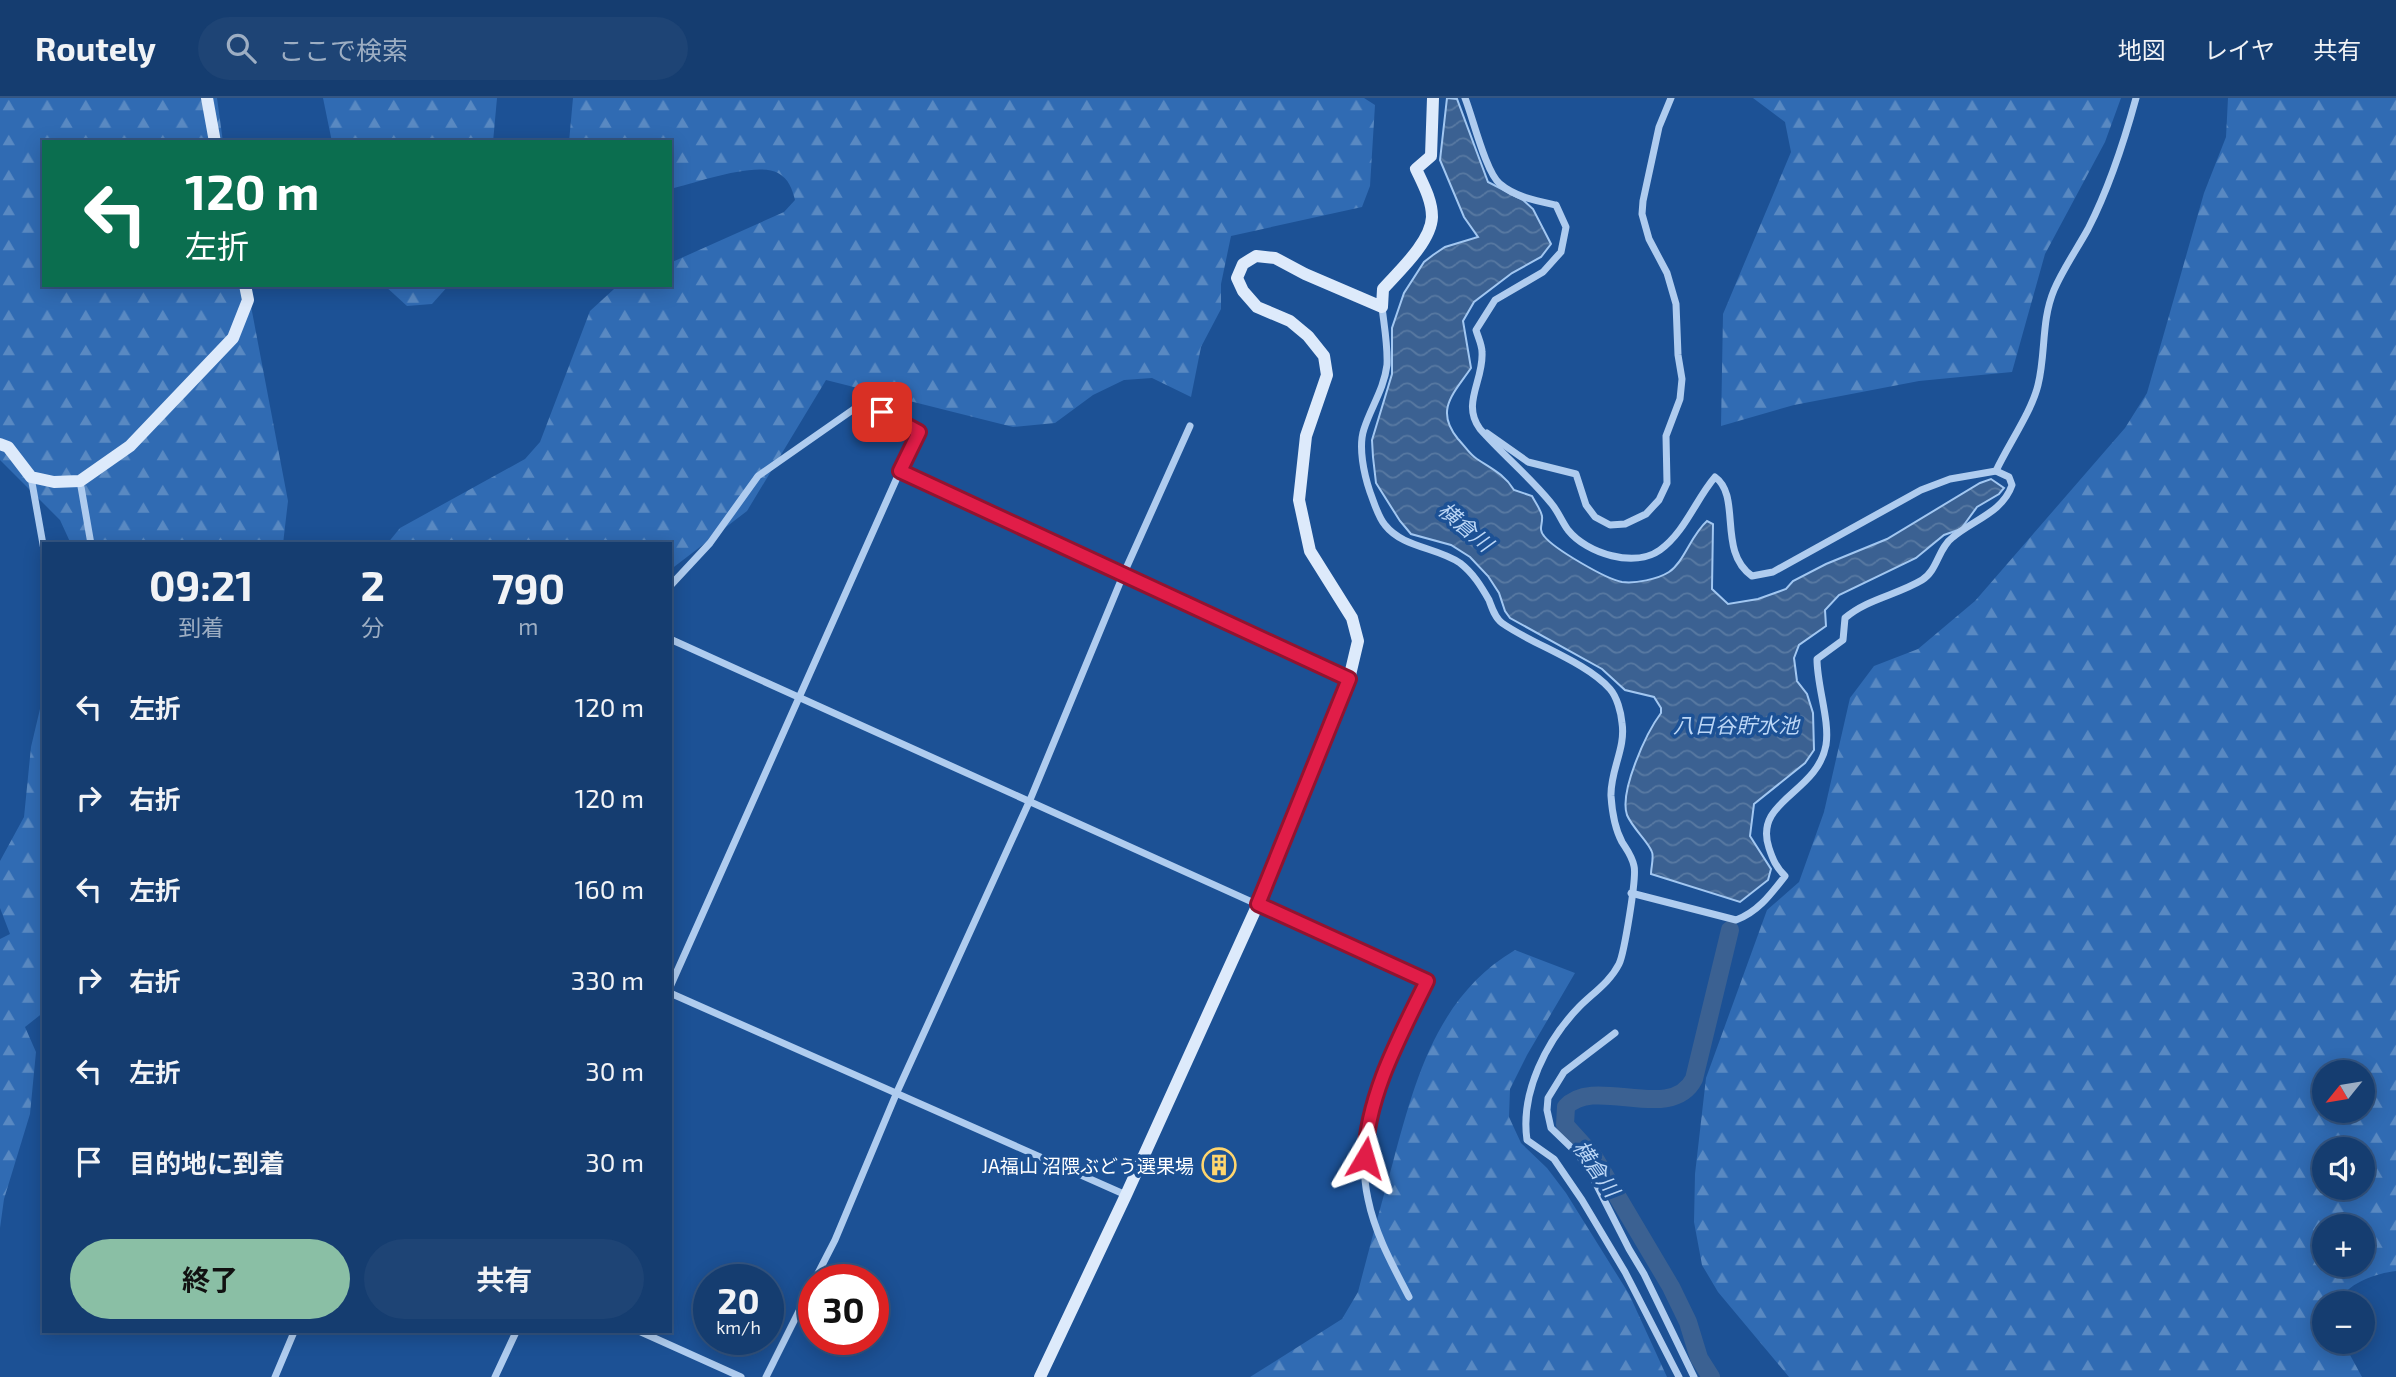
<!DOCTYPE html>
<html lang="ja">
<head>
<meta charset="utf-8">
<style>
  :root { --surface:#153d70; --page:#1e4475; --text:#f1f3f6; --muted:#9daec3; --line:#345683; --accent:#8abfa5 }
  body { margin:0; font-family:"Exo 2","Noto Sans JP",sans-serif; background:var(--page); color:var(--text); height:100vh; display:flex; flex-direction:column; font-size:26px; white-space:nowrap }
  * { box-sizing:border-box; margin:0 }
  p { font-size:23px; color:var(--muted) }
  .icon { flex:none; width:38px; height:38px; fill:none; stroke:currentColor; stroke-width:2; stroke-linecap:round; stroke-linejoin:round }
  .map { position:relative; flex:1; overflow:hidden }
  .panel { position:absolute; left:42px; top:444px; width:630px; height:791px; display:flex; flex-direction:column; background:var(--surface); border-radius:0px; box-shadow:0 4px 18px #0003,0 0 0 2px var(--line) }
  .panel>* { flex:none }
  .guide { position:absolute; left:42px; top:42px; width:630px; height:147px; border-radius:0px; box-shadow:0 4px 18px #0003,0 0 0 2px var(--line); background:#0b6e4f; color:#fff; overflow:hidden }
  .needle { width:46px; rotate:240deg }
  .fabs { position:absolute; left:2312px; top:962px; display:grid; gap:14px }
  .fabs a { display:grid; place-items:center; width:63px; height:63px; border-radius:50%; background:var(--surface); box-shadow:0 4px 18px #0003,0 0 0 2px var(--line); font-size:35px }
  .speed { position:absolute; left:693px; top:1166px; display:flex; gap:14px; font-size:35px; font-weight:700; text-align:center }
  .speed>* { display:grid; place-content:center; width:91px; height:91px; border-radius:50%; background:var(--surface); box-shadow:0 4px 18px #0003,0 0 0 2px var(--line); line-height:1 }
  .speed small { font-size:18px; font-weight:400 }
  .speed .limit { border:10px solid #d22; background:#fff; color:#111 }
  .pin { position:absolute; display:grid; place-items:center; width:60px; height:60px; color:#fff; margin:-30px; border-radius:14px; box-shadow:0 4px 10px #0006 }
  .me { position:absolute; width:77px; margin:-38px; rotate:7deg; stroke-linejoin:round; filter:drop-shadow(0 0 5px #0008) }
  .turn { display:flex; align-items:center; gap:24px; height:147px; padding:0 28px; font-size:32px }
  .turn .icon { width:91px; height:91px; stroke-width:2.5 }
  .turn b { display:block; font-size:49px; line-height:60px }
  .eta { display:flex; justify-content:space-evenly; align-items:center; height:119px; text-align:center }
  .eta b { font-size:42px; font-weight:700; line-height:49px }
  .cta { display:flex; gap:14px; margin-top:auto; padding:14px 28px }
  .cta a { flex:1; height:80px; border-radius:42px; background:var(--accent); color:#111; font-size:28px; font-weight:700; line-height:80px; text-align:center }
  .cta a+a { background:var(--page); color:var(--text) }
  ul { padding:0; list-style:none }
  li { display:flex; align-items:center; gap:21px; height:91px; padding:0 28px }
  li div { flex:1 }
  li b { display:block; font-size:26px }
  li em { font-style:normal }
  header { display:flex; align-items:center; gap:42px; box-sizing:border-box; height:98px; padding:0 35px; background:var(--surface); border-bottom:2px solid var(--line) }
  header strong { font-size:33px }
  nav { display:flex; gap:38px; margin-inline-start:auto; font-size:24px }
  .search { width:490px; height:63px; background:var(--page); display:flex; align-items:center; gap:18px; box-sizing:border-box; padding:0 24px; border-radius:38px; color:var(--muted); font-size:26px }
  .map>svg:first-child { display:block }
</style>
</head>
<body>
<header>
<strong>Routely</strong>
<div class="search"><svg class="icon" aria-label="search" viewBox="0 0 24 24"><circle cx="10" cy="10" r="6"/><path d="M15 15l6 6"/></svg>ここで検索</div>
<nav><a>地図</a><a>レイヤ</a><a>共有</a></nav>
</header>
<div class="map">
<svg width="2396" height="1279" viewBox="0 0 2396 1279">
  <defs>
    <pattern id="forest-firs" width="22" height="20" patternUnits="userSpaceOnUse" patternTransform="scale(1.75)"><rect width="22" height="20" fill="#306bb3"/><path d="M5 1l3.5 6h-7zM16 11l3.5 6h-7z" fill="#5989c2"/></pattern>
    <pattern id="water-waves" width="16" height="10" patternUnits="userSpaceOnUse" patternTransform="scale(1.75)"><rect width="16" height="10" fill="#3b6192"/><path d="M0 5q4-4 8 0t8 0" fill="none" stroke="#5879a2"/></pattern>
  </defs>
  <rect width="100%" height="100%" fill="#1c5195"/>
  <!-- forest -->
  <g fill="url(#forest-firs)" fill-rule="evenodd">
    <path d="M 0,0 L 217,0 L 223,44 L 44,44 L 44,187 L 247,187 L 288,403 L 283,446 L 71,446 L 60,422 L 0,362 Z"/>
    <path d="M 323,0 L 497,0 L 493,44 L 332,44 Z"/>
    <path d="M 573,0 L 1364,0 L 1375,7 L 1370,88 L 1362,109 L 1231,138 L 1221,186 L 1221,211 L 1201,249 L 1191,299 L 1152,280 L 1124,282 L 1093,297 L 1055,325 L 1013,329 L 826,282 L 747,413 L 670,472 L 670,446 L 387,446 L 400,430 L 525,361 L 540,344 L 590,213 L 614,191 L 621,187 L 670,187 L 670,165 L 784,114 L 795,102 C 792,91 789,81 778,75 C 755,63 696,85 670,91 L 670,44 L 569,44 Z"/>
    <path d="M 1753,0 L 2121,0 L 2105,44 L 2045,156 L 2012,274 L 1919,283 L 1794,307 L 1721,328 L 1723,216 L 1791,54 L 1785,24 Z"/>
    <path d="M 2228,0 L 2396,0 L 2396,1173 C 2377,1175 2344,1186 2338,1206 L 2324,1206 L 2324,1244 L 2343,1244 L 2362,1279 L 1789,1279 L 1718,1194 L 1702,1167 L 1694,1124 L 1695,1076 L 1706,980 L 1767,812 L 1799,784 L 1824,714 L 1850,600 L 1874,568 L 1918,551 L 1975,503 L 2125,330 L 2147,295 L 2204,95 L 2226,39 ZM 2324,975 L 2362,975 L 2362,1013 L 2324,1013 ZM 2324,1052 L 2362,1052 L 2362,1090 L 2324,1090 ZM 2324,1129 L 2362,1129 L 2362,1167 L 2324,1167 Z"/>
    <path d="M 384,187 L 449,187 L 432,206 L 407,208 Z"/>
    <path d="M 44,594 L 44,914 L 25,929 L 36,954 L 30,1016 L 4,1101 L 0,1130 L 0,841 L 10,836 L 0,810 L 0,763 L 24,719 L 31,649 Z"/>
    <path d="M 1515,852 L 1575,875 L 1527,957 L 1510,991 L 1509,1019 L 1521,1045 L 1547,1070 L 1566,1095 L 1629,1196 L 1667,1279 L 1250,1279 L 1342,1221 L 1358,1194 C 1369,1151 1381,1107 1393,1064 C 1415,982 1437,898 1515,852 Z"/>
  </g>
  <!-- water -->
  <path fill="url(#water-waves)" stroke="#a2c7f1" stroke-width="2" d="M 1447,0 L 1457,1 L 1488,84 L 1523,102 L 1533,111 L 1551,146 L 1541,159 L 1512,175 L 1474,204 L 1463,223 L 1471,270 C 1454,295 1434,312 1458,341 C 1464,347 1470,357 1477,361 C 1492,371 1504,376 1514,392 L 1532,398 C 1535,404 1541,412 1542,418 C 1543,426 1538,431 1544,438 C 1554,451 1606,481 1622,484 C 1635,486 1658,481 1669,474 C 1684,464 1691,437 1707,423 L 1713,426 L 1712,491 L 1728,506 L 1758,501 L 1786,491 L 1793,483 L 1826,466 L 1887,441 L 1980,385 L 1991,381 L 2004,390 L 1999,396 L 1977,409 L 1961,431 L 1944,437 L 1916,460 L 1839,497 L 1825,512 L 1826,528 L 1799,547 L 1794,560 L 1797,583 L 1807,596 L 1813,615 L 1814,652 L 1805,665 L 1754,706 L 1750,738 L 1771,771 L 1768,782 L 1740,804 L 1651,776 C 1651,770 1654,759 1652,754 C 1648,743 1633,731 1627,717 C 1619,694 1646,635 1661,615 L 1661,610 L 1654,599 L 1625,592 L 1602,571 L 1510,520 L 1505,513 L 1499,495 L 1488,478 L 1470,459 L 1451,447 L 1411,436 L 1400,423 L 1376,385 L 1373,359 L 1372,342 L 1392,276 L 1392,230 L 1404,195 L 1424,164 L 1433,157 L 1445,149 L 1478,139 L 1464,119 L 1440,62 Z"/>
  <g fill="none" stroke-linecap="round" stroke-linejoin="round">
    <!-- river -->
    <path stroke="#3b6192" stroke-width="18" d="M 1711,1279 L 1699,1260 L 1688,1224 L 1671,1189 L 1594,1059 L 1565,1027 L 1566,1009 C 1594,977 1671,1026 1694,981 L 1730,832"/>
    <!-- street -->
    <g stroke="#afccef" stroke-width="7">
      <path d="M 1465,0 C 1473,20 1486,75 1500,86 C 1515,99 1537,103 1556,107 L 1566,129 L 1561,154 L 1543,174 L 1495,202 L 1476,232 C 1478,239 1482,247 1482,254 C 1484,282 1461,306 1480,331 C 1503,357 1530,379 1551,405 C 1558,413 1562,424 1568,432 C 1587,456 1635,470 1660,452 C 1685,434 1696,401 1715,379 C 1742,398 1717,454 1752,478 L 1773,474 L 1921,392 L 1950,381 L 1996,373 L 2009,379 L 2012,387 C 2003,414 1973,422 1953,439 C 1938,450 1938,472 1922,482 C 1897,497 1867,501 1845,520 L 1843,542 L 1817,561 C 1817,588 1830,623 1826,647 C 1817,696 1753,702 1769,750 C 1773,762 1776,769 1785,778 C 1771,796 1758,814 1736,822 L 1631,795"/>
      <path d="M 1382,209 C 1384,227 1388,248 1387,267 C 1384,291 1371,309 1364,331 C 1358,349 1364,376 1370,394 C 1374,404 1378,419 1385,427 C 1403,450 1437,449 1460,465 C 1473,475 1481,488 1489,502 C 1492,510 1495,520 1502,525 C 1533,547 1585,563 1610,591 C 1617,599 1621,614 1622,625 C 1626,650 1610,673 1611,698 C 1612,713 1615,731 1622,744 C 1627,752 1632,758 1634,768 C 1637,779 1624,856 1619,866 C 1610,884 1593,895 1579,909 C 1547,942 1520,994 1527,1042 L 1554,1061 L 1582,1102 L 1625,1174 L 1679,1279"/>
      <path d="M 1487,335 L 1528,364 L 1576,376 L 1586,407 L 1595,419 L 1610,427 L 1625,426 L 1646,416 L 1659,402 L 1667,385 L 1666,338 L 1680,301 L 1682,281 L 1678,257 L 1676,206 L 1667,175 L 1649,141 L 1642,116 L 1643,103 L 1659,29 L 1671,0"/>
      <path d="M 900,373 L 1349,581"/>
      <path d="M 1996,373 C 2008,347 2032,313 2038,287 C 2046,255 2041,223 2054,192 C 2063,171 2077,151 2088,131 C 2109,90 2124,44 2136,0"/>
      <path d="M 31,379 L 44,452"/>
      <path d="M 80,383 L 91,446"/>
      <path d="M 670,488 L 710,445 L 758,378 L 864,304 L 919,334 L 900,373 L 670,889"/>
      <path d="M 670,541 L 1427,883 C 1395,949 1351,1025 1368,1101 C 1375,1136 1393,1168 1409,1199"/>
      <path d="M 670,895 L 1126,1097"/>
      <path d="M 1615,935 L 1564,974 L 1548,1000 L 1547,1012 L 1551,1030 L 1578,1056 L 1594,1082 L 1629,1151 L 1644,1176 L 1694,1279"/>
      <path d="M 815,1181 L 835,1142 L 897,994 L 1030,702 L 1124,475 L 1190,328"/>
      <path d="M 641,1234 L 741,1279"/>
      <path d="M 275,1279 L 294,1234"/>
      <path d="M 495,1279 L 516,1234"/>
      <path d="M 766,1279 L 814,1183"/>
    </g>
    <!-- secondary -->
    <g stroke="#ddeafb" stroke-width="12">
      <path d="M 207,0 L 215,44"/>
      <path d="M 0,346 L 8,349 L 31,379 L 54,384 L 80,383 L 130,348 L 233,240 L 248,202 L 245,187"/>
      <path d="M 1040,1279 L 1126,1097 L 1258,806 L 1349,581 L 1358,543 L 1352,520 L 1310,453 L 1299,402 L 1306,338 L 1327,277 L 1324,258 L 1308,238 L 1290,223 L 1257,209 L 1243,193 L 1237,180 L 1243,166 L 1256,158 L 1275,160 L 1305,176 L 1382,209 L 1383,191 C 1399,173 1431,144 1432,119 C 1432,102 1423,86 1416,71 L 1431,58 L 1433,0"/>
    </g>
  </g>
  <g fill="none" stroke-linecap="round" stroke-linejoin="round">
    <defs>
      <path id="route" d="M 882,314 L 919,334 L 900,373 L 1349,581 L 1258,806 L 1427,883 C 1400,938 1367,997 1365,1060"/>
    </defs>
    <!-- route casing -->
    <use href="#route" stroke="#92132f" stroke-width="18"/>
    <!-- route -->
    <use href="#route" stroke="#e11d48" stroke-width="12"/>
  </g>
  <!-- icons -->
  <defs>
    <symbol id="building-ring" viewBox="-11 -11 22 22"><circle r="9.5" fill="#1c5195" stroke="#ffd56d" stroke-width="1.5"/><path d="M-4-6H4V6H1V3H-1V6H-4ZM-2.5-4.3h1.7v1.8h-1.7ZM.8-4.3h1.7v1.8H.8ZM-2.5-1h1.7V.8h-1.7ZM.8-1h1.7V.8H.8Z" fill="#ffd56d"/></symbol>
  </defs>
  <g fill-rule="evenodd">
    <use href="#building-ring" x="1200" y="1048" width="38" height="38"/>
  </g>
  <g text-anchor="middle" dominant-baseline="central" stroke-width="7" stroke-linejoin="round" paint-order="stroke">
    <!-- poi labels -->
    <g font-size="19" fill="#fff" stroke="#1c5195" text-anchor="end">
      <text x="1194" y="1067">JA福山 沼隈ぶどう選果場</text>
    </g>
    <!-- water labels -->
    <g font-size="21" font-style="italic" fill="#bbd6f6" stroke="#1c5195">
      <text transform="translate(1466 428) rotate(40)">横倉川</text>
      <text x="1736" y="626">八日谷貯水池</text>
      <text transform="translate(1597 1070) rotate(55)">横倉川</text>
    </g>
  </g>
</svg>
<div class="fabs">
<a><svg class="needle" viewBox="-14 -14 28 28"><path d="M0-13l5 13h-10z" fill="#e53935"/><path d="M0 13l5-13h-10z" fill="#9daec3"/></svg></a>
<a><svg class="icon" aria-label="sound" viewBox="0 0 24 24"><path d="M4 9h4l5-4v14l-5-4H4zM17 9q2 3 0 6"/></svg></a>
<a>+</a>
<a>−</a>
</div>
<div class="speed"><div>20<small>km/h</small></div><div class="limit">30</div></div>
<div class="pin" style="left:882px;top:314px;background:#d93025"><svg class="icon" aria-label="arrive" viewBox="0 0 24 24"><path d="M6 21V4h12l-3 4 3 4H6"/></svg></div>
<svg class="me" style="left:1365px;top:1060px" viewBox="-20 -20 40 40"><path d="M0-17L14 15 0 8-14 15z" fill="#e11d48" stroke="#fff" stroke-width="4"/></svg>
<div class="guide">
<div class="turn"><svg class="icon" aria-label="left" viewBox="0 0 24 24"><path d="M17 20v-9H6M10 6l-5 5 5 5"/></svg><div><b>120 m</b>左折</div></div>
</div>
<section class="panel">
<div class="eta">
<div><b>09:21</b><p>到着</p></div>
<div><b>2</b><p>分</p></div>
<div><b>790</b><p>m</p></div>
</div>
<ul>
<li><svg class="icon" aria-label="left" viewBox="0 0 24 24"><path d="M17 20v-9H6M10 6l-5 5 5 5"/></svg><div><b>左折</b></div><em>120 m</em></li>
<li><svg class="icon" aria-label="right" viewBox="0 0 24 24"><path d="M7 20v-9h11M14 6l5 5-5 5"/></svg><div><b>右折</b></div><em>120 m</em></li>
<li><svg class="icon" aria-label="left" viewBox="0 0 24 24"><path d="M17 20v-9H6M10 6l-5 5 5 5"/></svg><div><b>左折</b></div><em>160 m</em></li>
<li><svg class="icon" aria-label="right" viewBox="0 0 24 24"><path d="M7 20v-9h11M14 6l5 5-5 5"/></svg><div><b>右折</b></div><em>330 m</em></li>
<li><svg class="icon" aria-label="left" viewBox="0 0 24 24"><path d="M17 20v-9H6M10 6l-5 5 5 5"/></svg><div><b>左折</b></div><em>30 m</em></li>
<li><svg class="icon" aria-label="arrive" viewBox="0 0 24 24"><path d="M6 21V4h12l-3 4 3 4H6"/></svg><div><b>目的地に到着</b></div><em>30 m</em></li>
</ul>
<div class="cta"><a>終了</a><a>共有</a></div>
</section>
</div>
</body>
</html>
